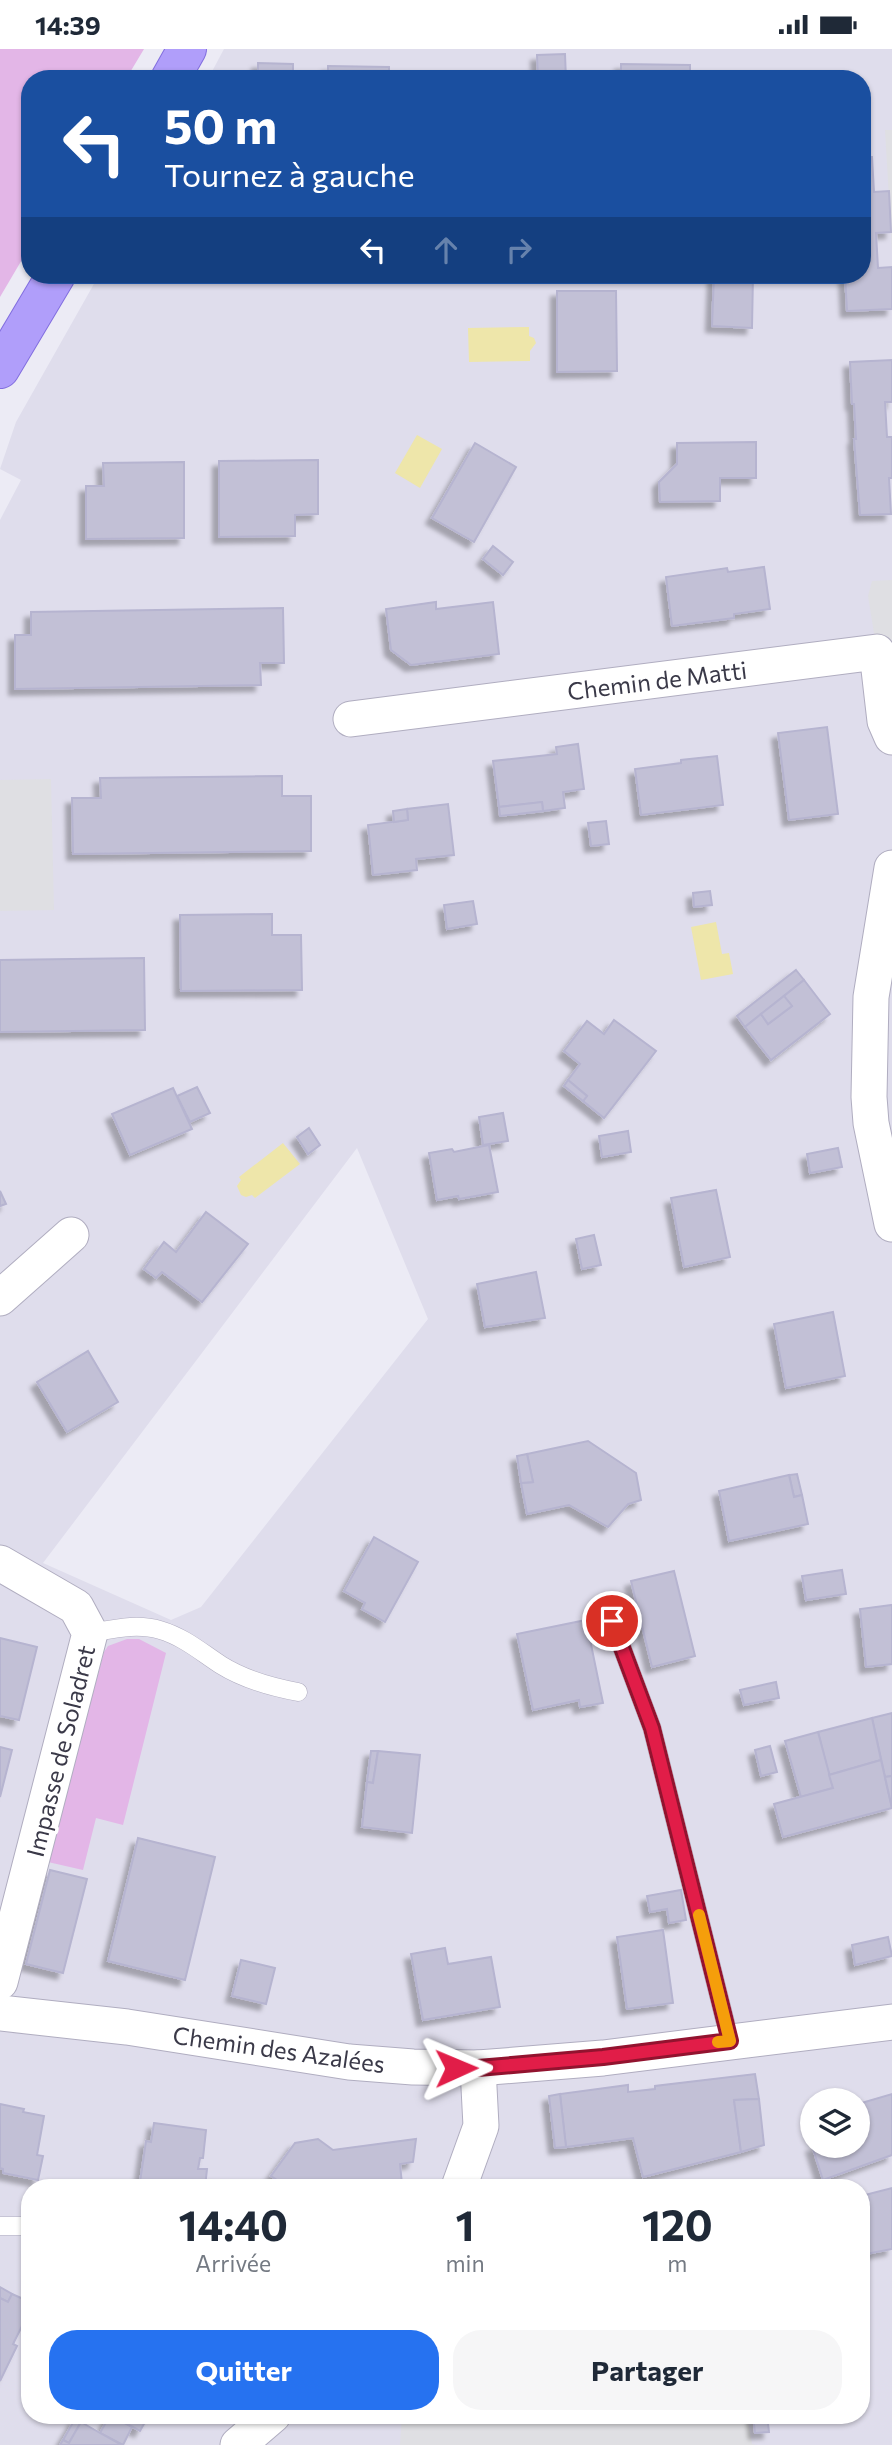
<!DOCTYPE html>
<html lang="fr">
<head>
<meta charset="utf-8">
<style>
  :root { --surface:#fff; --page:#f6f6f7; --text:#1f2937; --muted:#747a83; --accent:#2672f0 }
  body { margin:0; font-family:Commissioner,sans-serif; background:var(--page); color:var(--text); height:100vh; display:flex; flex-direction:column; font-size:26px; white-space:nowrap }
  * { box-sizing:border-box; margin:0 }
  p { font-size:23px; color:var(--muted) }
  .icon { flex:none; width:38px; height:38px; fill:none; stroke:currentColor; stroke-width:2; stroke-linecap:round; stroke-linejoin:round }
  .map { position:relative; flex:1; overflow:hidden }
  .drawer { position:absolute; left:21px; top:2130px; width:849px; height:245px; display:flex; flex-direction:column; background:var(--surface); border-radius:28px; box-shadow:0 2px 5px #0004 }
  .drawer>* { flex:none }
  .top-card { position:absolute; left:21px; top:21px; width:850px; height:214px; border-radius:28px; box-shadow:0 2px 5px #0004; background:#1a4fa0; color:#fff; overflow:hidden }
  .fabs { position:absolute; left:800px; top:2039px; display:grid; gap:14px }
  .fabs a { display:grid; place-items:center; width:70px; height:70px; border-radius:50%; background:var(--surface); box-shadow:0 2px 5px #0004; font-size:35px }
  .pin { position:absolute; display:grid; place-items:center; width:60px; height:60px; color:#fff; margin:-30px; border:4px solid #fff; border-radius:50%; box-shadow:0 2px 7px #0007 }
  .me { position:absolute; width:77px; margin:-38px; rotate:89deg; stroke-linejoin:round; filter:drop-shadow(0 0 5px #0008) }
  .turn { display:flex; align-items:center; gap:24px; height:147px; padding:0 28px; font-size:32px }
  .turn .icon { width:91px; height:91px; stroke-width:2.5 }
  .turn b { display:block; font-size:49px; line-height:60px }
  .lanes { display:flex; align-items:center; height:66px; padding:0 28px; background:#0003; justify-content:center; gap:35px; direction:ltr }
  .lanes .off { opacity:.35 }
  .eta { display:flex; justify-content:space-evenly; align-items:center; height:119px; text-align:center }
  .eta b { font-size:42px; font-weight:700; line-height:49px }
  .button { display:flex; gap:14px; margin-top:auto; padding:14px 28px }
  .button a { flex:1; height:80px; border-radius:28px; background:var(--accent); color:#fff; font-size:28px; font-weight:700; line-height:80px; text-align:center }
  .button a+a { background:var(--page); color:var(--text) }
  .status { display:flex; justify-content:space-between; align-items:center; height:49px; padding:0 35px; background:var(--surface); direction:ltr }
  .status svg { height:19px; fill:currentColor }
  .map>svg:first-child { display:block }
</style>
</head>
<body>
<div class="status"><b>14:39</b><svg viewBox="0 0 49 12"><path d="M0 12V9h3v3zM5 12V6h3v6zM10 12V3h3v9zM15 12V0h3v12zM26 1h20v11H26zM47 4h2v5h-2z"/></svg></div>
<div class="map">
<svg width="892" height="2396" viewBox="0 0 892 2396">
  <defs>
    <filter id="shadow"><feDropShadow dx="-6" dy="6" stdDeviation="2" flood-color="#0004"/></filter>
  </defs>
  <rect width="100%" height="100%" fill="#ecebf5"/>
  <!-- residential -->
  <path fill="#dfddec" fill-rule="evenodd" d="M 224,0 L 892,0 L 892,2396 L 0,2396 L 0,471 L 21,431 L 0,420 L 16,373 L 99,226 L 863,226 L 863,30 L 208,30 ZM 357,1099 L 428,1270 L 201,1558 L 171,1571 L 43,1514 ZM 812,2051 L 858,2051 L 858,2096 L 812,2096 ZM 30,2138 L 861,2138 L 861,2366 L 30,2366 Z"/>
  <!-- green -->
  <g fill="#e3b6e7">
    <path d="M 0,0 L 144,0 L 126,30 L 30,30 L 30,197 L 0,248 Z"/>
    <path d="M 127,1590 L 139,1590 L 166,1604 L 123,1776 L 96,1769 L 83,1821 L 48,1813 L 104,1603 L 108,1597 Z"/>
  </g>
  <!-- parking -->
  <g fill="#dfdfe3">
    <path d="M 885,81 L 892,81 L 892,203 L 891,183 Z"/>
    <path d="M 892,531 L 892,672 L 877,603 L 868,547 L 872,532 Z"/>
    <path d="M 51,730 L 54,861 L 0,862 L 0,731 Z"/>
    <path d="M 463,2366 L 747,2366 L 752,2395 L 756,2396 L 400,2396 L 402,2367 Z"/>
  </g>
  <!-- water -->
  <g fill="#eee6aa">
    <path d="M 529,278 L 529,287 L 534,289 L 536,294 L 530,302 L 530,312 L 469,313 L 468,279 Z"/>
    <path d="M 417,386 L 442,400 L 420,439 L 395,424 Z"/>
    <path d="M 716,873 L 722,905 L 729,904 L 733,925 L 701,931 L 691,878 Z"/>
    <path d="M 283,1094 L 300,1115 L 255,1149 L 252,1146 L 246,1148 L 241,1146 L 237,1137 L 241,1131 L 239,1128 Z"/>
  </g>
  <!-- building -->
  <g fill="#c2c0d6" stroke="#b6b4d0" stroke-width="2" filter="url(#shadow)">
    <path d="M 565,5 L 566,30 L 538,30 L 537,6 Z"/>
    <path d="M 258,14 L 293,15 L 293,30 L 258,30 Z"/>
    <path d="M 621,15 L 690,16 L 690,30 L 621,30 Z"/>
    <path d="M 328,17 L 389,18 L 389,30 L 328,30 Z"/>
    <path d="M 863,108 L 872,108 L 874,143 L 889,142 L 891,183 L 876,184 L 878,219 L 892,218 L 892,260 L 847,262 L 845,226 L 863,226 Z"/>
    <path d="M 714,226 L 753,226 L 752,279 L 712,277 Z"/>
    <path d="M 557,242 L 616,242 L 617,322 L 557,323 Z"/>
    <path d="M 892,311 L 892,353 L 885,353 L 887,388 L 892,388 L 892,429 L 889,429 L 891,465 L 860,466 L 854,390 L 856,390 L 854,355 L 852,355 L 850,313 Z"/>
    <path d="M 756,393 L 756,429 L 720,429 L 720,452 L 660,453 L 659,433 L 677,415 L 677,394 Z"/>
    <path d="M 475,394 L 516,418 L 474,493 L 432,469 Z"/>
    <path d="M 318,411 L 318,465 L 295,466 L 295,487 L 219,488 L 219,412 Z"/>
    <path d="M 184,413 L 184,489 L 86,490 L 86,437 L 104,437 L 103,414 Z"/>
    <path d="M 493,497 L 513,513 L 503,526 L 483,510 Z"/>
    <path d="M 764,518 L 770,560 L 734,565 L 734,569 L 672,577 L 666,528 L 727,519 L 728,523 Z"/>
    <path d="M 436,553 L 436,560 L 493,553 L 499,605 L 411,616 L 391,601 L 386,560 Z"/>
    <path d="M 283,559 L 284,614 L 260,614 L 261,636 L 15,640 L 15,586 L 31,586 L 31,563 Z"/>
    <path d="M 827,678 L 838,765 L 789,771 L 778,684 Z"/>
    <path d="M 578,695 L 584,740 L 563,743 L 565,759 L 543,762 L 542,753 L 499,758 L 493,712 L 557,705 L 556,698 Z"/>
    <path d="M 717,707 L 723,756 L 641,766 L 635,720 L 681,714 L 681,711 Z"/>
    <path d="M 282,727 L 282,747 L 311,747 L 311,802 L 73,805 L 72,749 L 101,749 L 100,729 Z"/>
    <path d="M 542,753 L 543,762 L 500,767 L 499,758 Z"/>
    <path d="M 448,755 L 454,806 L 416,810 L 417,821 L 373,826 L 368,776 L 408,771 L 407,760 Z"/>
    <path d="M 407,760 L 408,771 L 394,773 L 393,762 Z"/>
    <path d="M 606,772 L 609,795 L 591,797 L 588,774 Z"/>
    <path d="M 710,842 L 712,856 L 694,858 L 693,844 Z"/>
    <path d="M 473,852 L 477,875 L 447,880 L 444,856 Z"/>
    <path d="M 272,865 L 272,886 L 301,886 L 302,941 L 181,942 L 180,866 Z"/>
    <path d="M 144,909 L 145,981 L 0,983 L 0,911 Z"/>
    <path d="M 796,921 L 804,931 L 745,978 L 737,967 Z"/>
    <path d="M 804,931 L 830,965 L 771,1011 L 745,978 L 761,965 L 768,975 L 792,957 L 784,947 Z"/>
    <path d="M 784,947 L 792,957 L 768,975 L 761,965 Z"/>
    <path d="M 614,971 L 656,1002 L 604,1069 L 583,1052 L 587,1047 L 568,1031 L 580,1015 L 564,1002 L 587,972 L 604,985 Z"/>
    <path d="M 568,1031 L 587,1047 L 583,1052 L 564,1037 Z"/>
    <path d="M 197,1038 L 210,1064 L 190,1073 L 177,1047 Z"/>
    <path d="M 173,1039 L 192,1080 L 130,1106 L 112,1065 Z"/>
    <path d="M 503,1064 L 508,1092 L 483,1096 L 479,1068 Z"/>
    <path d="M 309,1079 L 320,1096 L 308,1105 L 297,1088 Z"/>
    <path d="M 628,1082 L 631,1103 L 602,1108 L 599,1087 Z"/>
    <path d="M 489,1096 L 498,1143 L 459,1150 L 458,1147 L 437,1151 L 429,1104 L 452,1100 L 454,1103 Z"/>
    <path d="M 838,1099 L 842,1118 L 810,1124 L 807,1105 Z"/>
    <path d="M 716,1141 L 730,1208 L 684,1218 L 671,1149 Z"/>
    <path d="M 0,1142 L 6,1155 L 0,1157 Z"/>
    <path d="M 206,1163 L 248,1195 L 202,1253 L 162,1223 L 156,1229 L 144,1220 L 164,1193 L 176,1203 Z"/>
    <path d="M 594,1186 L 601,1216 L 582,1220 L 576,1190 Z"/>
    <path d="M 536,1223 L 545,1269 L 485,1278 L 477,1235 Z"/>
    <path d="M 833,1263 L 845,1327 L 786,1339 L 774,1275 Z"/>
    <path d="M 88,1302 L 118,1353 L 67,1383 L 37,1333 Z"/>
    <path d="M 588,1392 L 636,1424 L 641,1451 L 628,1455 L 608,1478 L 569,1456 L 527,1465 L 521,1434 L 533,1433 L 527,1405 Z"/>
    <path d="M 527,1405 L 533,1433 L 521,1434 L 517,1407 Z"/>
    <path d="M 797,1425 L 802,1446 L 794,1448 L 789,1426 Z"/>
    <path d="M 789,1426 L 794,1448 L 802,1446 L 808,1475 L 729,1492 L 719,1442 Z"/>
    <path d="M 374,1488 L 418,1513 L 385,1573 L 362,1560 L 365,1554 L 344,1542 Z"/>
    <path d="M 842,1521 L 846,1545 L 806,1551 L 802,1527 Z"/>
    <path d="M 674,1522 L 695,1607 L 652,1618 L 631,1532 Z"/>
    <path d="M 892,1556 L 892,1615 L 866,1618 L 860,1560 Z"/>
    <path d="M 586,1571 L 603,1654 L 580,1658 L 579,1651 L 533,1661 L 517,1585 Z"/>
    <path d="M 0,1589 L 37,1598 L 19,1671 L 0,1667 Z"/>
    <path d="M 776,1633 L 779,1649 L 744,1656 L 740,1641 Z"/>
    <path d="M 892,1664 L 892,1727 L 885,1728 L 872,1669 Z"/>
    <path d="M 872,1669 L 881,1711 L 829,1726 L 818,1683 Z"/>
    <path d="M 818,1683 L 833,1739 L 801,1748 L 785,1692 Z"/>
    <path d="M 770,1697 L 777,1723 L 761,1727 L 755,1701 Z"/>
    <path d="M 0,1698 L 12,1701 L 0,1748 Z"/>
    <path d="M 371,1702 L 378,1702 L 373,1734 L 367,1733 Z"/>
    <path d="M 378,1702 L 420,1706 L 412,1784 L 362,1778 L 367,1733 L 373,1734 Z"/>
    <path d="M 881,1711 L 892,1759 L 783,1788 L 774,1755 L 833,1739 L 829,1726 Z"/>
    <path d="M 892,1727 L 892,1759 L 885,1728 Z"/>
    <path d="M 138,1789 L 215,1808 L 185,1931 L 108,1912 Z"/>
    <path d="M 50,1821 L 87,1830 L 63,1924 L 26,1915 Z"/>
    <path d="M 681,1841 L 686,1871 L 669,1874 L 667,1860 L 650,1863 L 647,1847 Z"/>
    <path d="M 663,1881 L 673,1954 L 627,1960 L 617,1888 Z"/>
    <path d="M 888,1888 L 892,1907 L 855,1916 L 852,1896 Z"/>
    <path d="M 445,1899 L 448,1915 L 491,1908 L 500,1958 L 423,1971 L 411,1905 Z"/>
    <path d="M 241,1911 L 275,1919 L 266,1955 L 232,1947 Z"/>
    <path d="M 755,2025 L 759,2050 L 734,2051 L 741,2103 L 643,2128 L 633,2089 L 566,2098 L 560,2045 L 628,2036 L 628,2043 L 655,2040 L 655,2037 Z"/>
    <path d="M 560,2045 L 566,2098 L 555,2099 L 549,2047 Z"/>
    <path d="M 892,2045 L 892,2106 L 823,2131 L 812,2097 L 858,2096 L 858,2055 Z"/>
    <path d="M 759,2050 L 764,2096 L 741,2103 L 734,2051 Z"/>
    <path d="M 0,2055 L 24,2060 L 23,2063 L 44,2067 L 37,2106 L 43,2107 L 38,2131 L 3,2124 L 3,2120 L 0,2119 Z"/>
    <path d="M 154,2074 L 206,2081 L 203,2109 L 200,2109 L 198,2120 L 207,2120 L 205,2138 L 168,2138 L 140,2133 L 146,2092 L 151,2093 Z"/>
    <path d="M 318,2090 L 333,2101 L 416,2090 L 413,2113 L 400,2115 L 402,2135 L 384,2138 L 287,2138 L 271,2127 L 295,2094 Z"/>
    <path d="M 892,2139 L 892,2200 L 861,2206 L 861,2147 Z"/>
    <path d="M 0,2238 L 12,2245 L 8,2253 L 0,2249 Z"/>
    <path d="M 12,2245 L 30,2253 L 30,2261 L 13,2295 L 17,2297 L 0,2332 L 0,2249 L 8,2253 Z"/>
    <path d="M 110,2366 L 132,2378 L 123,2396 L 100,2384 Z"/>
    <path d="M 111,2366 L 149,2366 L 140,2382 Z"/>
    <path d="M 753,2366 L 767,2366 L 769,2383 L 755,2384 Z"/>
    <path d="M 75,2370 L 81,2373 L 69,2394 L 63,2391 Z"/>
    <path d="M 81,2373 L 100,2384 L 122,2396 L 60,2396 L 63,2391 L 69,2394 Z"/>
  </g>
  <g fill="none" stroke-linecap="round" stroke-linejoin="round">
    <defs>
      <g id="lane">
        <path d="M 612,1572 L 652,1679 L 730,1992"/>
        <path d="M 90,1584 C 114,1580 137,1574 160,1581 C 184,1588 201,1603 221,1616 C 245,1631 271,1638 298,1643"/>
        <path d="M 0,2177 L 30,2177"/>
      </g>
      <g id="street">
        <path d="M 351,670 L 877,603 L 885,672 L 892,688"/>
        <path d="M 892,819 L 871,948 L 869,1048 L 871,1074 L 892,1175"/>
        <path d="M 0,1249 L 71,1186"/>
        <path d="M 0,1514 L 76,1558 L 90,1584 L 0,1933"/>
        <path d="M 0,1964 L 127,1978 L 349,2013 L 413,2018 L 478,2019 L 603,2009 L 892,1973"/>
        <path d="M 459,2138 L 481,2077 L 478,2019"/>
        <path d="M 238,2396 L 273,2366"/>
      </g>
      <g id="primary">
        <path d="M 170,30 L 187,0"/>
        <path d="M 0,320 L 56,226"/>
      </g>
    </defs>
    <!-- lane casing -->
    <use href="#lane" stroke="#b0adc0" stroke-width="19"/>
    <!-- street casing -->
    <use href="#street" stroke="#b0adc0" stroke-width="37"/>
    <!-- primary casing -->
    <use href="#primary" stroke="#826edf" stroke-width="40"/>
    <!-- lane -->
    <use href="#lane" stroke="#fff" stroke-width="18"/>
    <!-- street -->
    <use href="#street" stroke="#fff" stroke-width="35"/>
    <!-- primary -->
    <use href="#primary" stroke="#b09efa" stroke-width="38"/>
  </g>
  <g fill="none" stroke-linecap="round" stroke-linejoin="round">
    <defs>
      <path id="route" d="M 456,2019 L 478,2019 L 603,2008 L 730,1992 L 652,1679 L 612,1572"/>
    </defs>
    <!-- route casing -->
    <use href="#route" stroke="#92132f" stroke-width="18"/>
    <!-- route -->
    <use href="#route" stroke="#e11d48" stroke-width="12"/>
    <!-- slow -->
    <path stroke="#f59e0b" stroke-width="12" d="M 699,1866 L 730,1992 L 718,1993"/>
  </g>
  <g text-anchor="middle" dominant-baseline="central" stroke-width="7" stroke-linejoin="round" paint-order="stroke">
    <!-- street labels -->
    <g font-size="24" fill="#3a3948" stroke="#fff">
      <text transform="translate(657 631) rotate(-7)">Chemin de Matti</text>
      <text transform="translate(60 1702) rotate(-76)">Impasse de Soladret</text>
      <text transform="translate(279 2000) rotate(8)">Chemin des Azalées</text>
    </g>
  </g>
</svg>
<div class="fabs">
<a><svg class="icon" aria-label="layers" viewBox="0 0 24 24"><path d="M12 4l9 5-9 5-9-5zM3 14l9 5 9-5"/></svg></a>
</div>
<div class="pin" style="left:612px;top:1572px;background:#d93025"><svg class="icon" aria-label="arrive" viewBox="0 0 24 24"><path d="M6 21V4h12l-3 4 3 4H6"/></svg></div>
<svg class="me" style="left:456px;top:2019px" viewBox="-20 -20 40 40"><path d="M0-17L14 15 0 8-14 15z" fill="#e11d48" stroke="#fff" stroke-width="4"/></svg>
<div class="top-card">
<div class="turn"><svg class="icon" aria-label="left" viewBox="0 0 24 24"><path d="M17 20v-9H6M10 6l-5 5 5 5"/></svg><div><b>50 m</b>Tournez à gauche</div></div>
<div class="lanes"><svg class="icon" aria-label="left" viewBox="0 0 24 24"><path d="M17 20v-9H6M10 6l-5 5 5 5"/></svg><svg class="icon off" aria-label="ahead" viewBox="0 0 24 24"><path d="M12 20V5M6 11l6-6 6 6"/></svg><svg class="icon off" aria-label="right" viewBox="0 0 24 24"><path d="M7 20v-9h11M14 6l5 5-5 5"/></svg></div>
</div>
<section class="drawer">
<div class="eta">
<div><b>14:40</b><p>Arrivée</p></div>
<div><b>1</b><p>min</p></div>
<div><b>120</b><p>m</p></div>
</div>
<div class="button"><a>Quitter</a><a>Partager</a></div>
</section>
</div>
</body>
</html>
